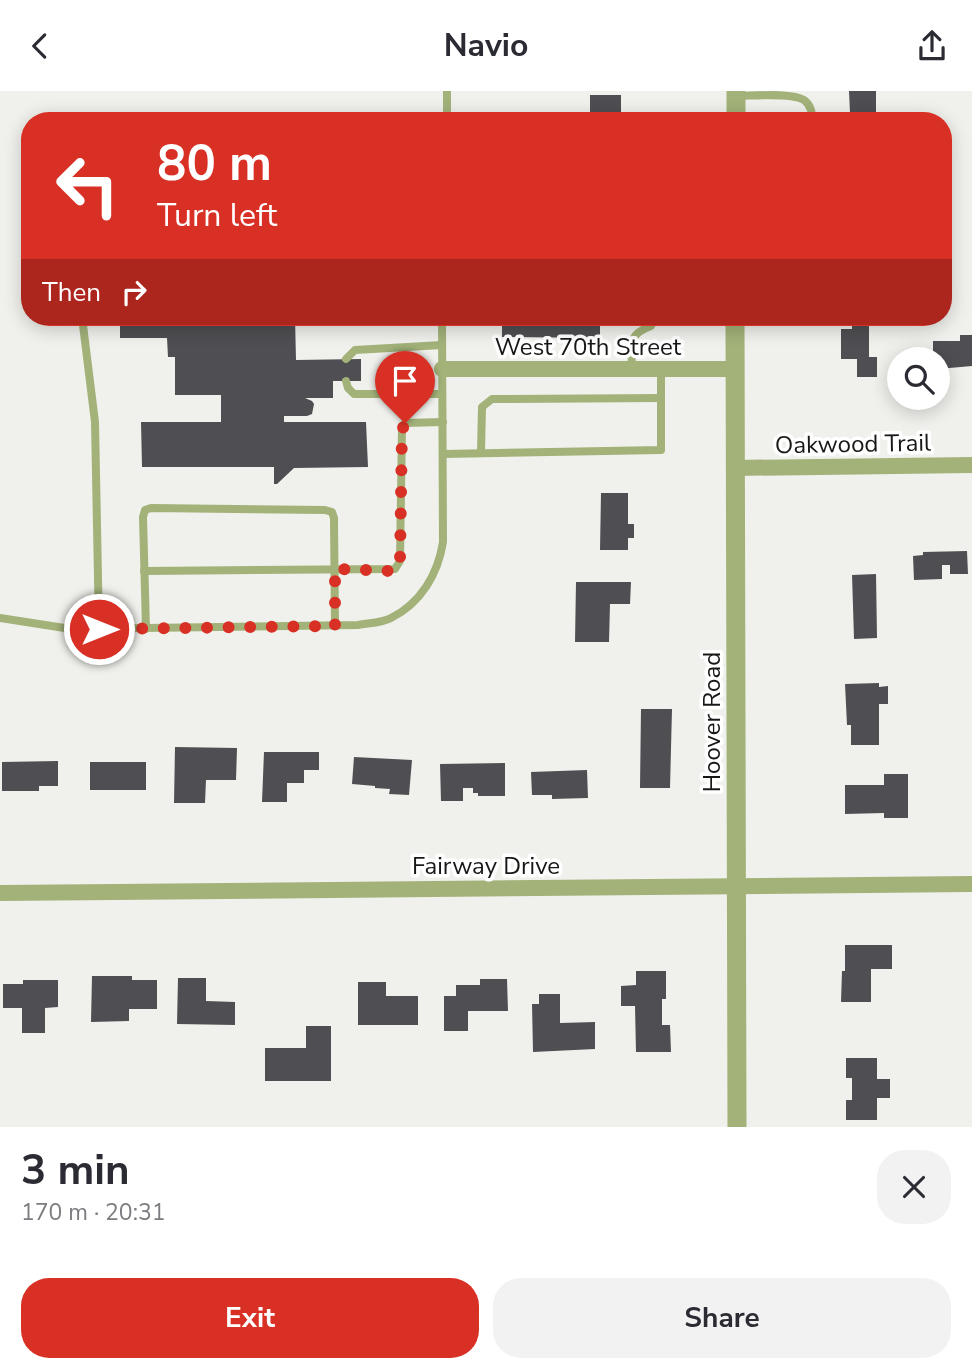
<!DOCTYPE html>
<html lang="en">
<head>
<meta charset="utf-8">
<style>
  :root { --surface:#fff; --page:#f2f2f3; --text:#2b2b33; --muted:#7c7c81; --accent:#d93025 }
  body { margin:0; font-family:"Nunito Sans",sans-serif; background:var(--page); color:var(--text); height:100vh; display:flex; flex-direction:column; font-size:26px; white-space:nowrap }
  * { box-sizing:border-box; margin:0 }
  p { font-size:23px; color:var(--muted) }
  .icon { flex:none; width:38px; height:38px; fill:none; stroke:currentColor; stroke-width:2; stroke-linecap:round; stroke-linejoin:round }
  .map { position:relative; height:1036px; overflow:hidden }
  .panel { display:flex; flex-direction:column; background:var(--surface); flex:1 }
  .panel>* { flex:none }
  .guide { position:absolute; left:21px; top:21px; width:931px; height:214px; border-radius:28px; box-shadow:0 4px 18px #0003; background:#d93025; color:#fff; overflow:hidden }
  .controls { position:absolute; left:887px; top:256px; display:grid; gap:14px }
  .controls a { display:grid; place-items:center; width:63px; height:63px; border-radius:50%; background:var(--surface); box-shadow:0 4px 18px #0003; font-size:35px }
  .pin { position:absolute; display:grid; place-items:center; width:60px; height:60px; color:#fff; margin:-72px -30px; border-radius:50% 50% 50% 0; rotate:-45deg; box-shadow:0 0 7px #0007 }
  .pin .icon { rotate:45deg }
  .me { position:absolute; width:77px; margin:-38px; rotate:90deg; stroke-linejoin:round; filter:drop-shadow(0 0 5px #0008) }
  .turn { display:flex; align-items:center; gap:24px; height:147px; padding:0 21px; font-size:32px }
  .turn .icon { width:91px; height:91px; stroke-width:2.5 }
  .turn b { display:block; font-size:49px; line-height:60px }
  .then { display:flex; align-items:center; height:66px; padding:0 21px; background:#0003; gap:14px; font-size:26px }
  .round { display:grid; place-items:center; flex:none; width:74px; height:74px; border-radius:28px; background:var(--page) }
  .head { display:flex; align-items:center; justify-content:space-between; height:119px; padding:0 21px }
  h1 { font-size:42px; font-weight:700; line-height:52px }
  .cta { display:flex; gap:14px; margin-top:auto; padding:14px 21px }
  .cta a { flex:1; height:80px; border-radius:28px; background:var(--accent); color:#fff; font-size:28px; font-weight:700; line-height:80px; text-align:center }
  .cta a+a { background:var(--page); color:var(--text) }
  header { display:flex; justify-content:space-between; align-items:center; height:91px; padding:0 21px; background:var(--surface); font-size:32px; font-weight:700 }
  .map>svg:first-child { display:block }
</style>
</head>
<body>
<header><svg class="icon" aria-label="back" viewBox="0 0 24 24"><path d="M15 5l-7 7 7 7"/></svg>Navio<svg class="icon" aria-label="share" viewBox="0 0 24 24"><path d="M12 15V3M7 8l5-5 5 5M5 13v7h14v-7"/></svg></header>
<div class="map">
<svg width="972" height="1036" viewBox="0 0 972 1036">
  <rect width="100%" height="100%" fill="#f0f1ec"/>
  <!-- building -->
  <g fill="#4f4e52">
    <path d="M 849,0 L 876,0 L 876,22 L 850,22 Z"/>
    <path d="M 590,4 L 621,4 L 621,27 L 624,27 L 624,30 L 590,30 Z"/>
    <path d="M 120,226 L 295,226 L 296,269 L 361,268 L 361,290 L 333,290 L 333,307 L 305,307 L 312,310 L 314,313 L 312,323 L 307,325 L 284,325 L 284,331 L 366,331 L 368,376 L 294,377 L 277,393 L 274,393 L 274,376 L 142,376 L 141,331 L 221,331 L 221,304 L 175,304 L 175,266 L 168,266 L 167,247 L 120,247 Z"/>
    <path d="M 502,226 L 600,226 L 600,247 L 502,246 Z"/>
    <path d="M 852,228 L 869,228 L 869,266 L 877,266 L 877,286 L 857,286 L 857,268 L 841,268 L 841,238 L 852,238 Z"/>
    <path d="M 960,244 L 972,244 L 972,275 L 938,278 L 938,268 L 933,268 L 933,250 L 960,250 Z"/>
    <path d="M 601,402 L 628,402 L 628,433 L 634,433 L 634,447 L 628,447 L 628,459 L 600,459 Z"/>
    <path d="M 967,460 L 968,483 L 950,483 L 950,474 L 942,474 L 942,488 L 914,489 L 913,465 L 923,464 L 923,461 Z"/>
    <path d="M 876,483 L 877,547 L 854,548 L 852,484 Z"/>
    <path d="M 576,491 L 631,491 L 630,513 L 610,513 L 609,551 L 575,551 Z"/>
    <path d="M 879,592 L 879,596 L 888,595 L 888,613 L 879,613 L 879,654 L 851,654 L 851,634 L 847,634 L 845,593 Z"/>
    <path d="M 641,618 L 672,618 L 670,697 L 640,697 Z"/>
    <path d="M 175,656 L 237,657 L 236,689 L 206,689 L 205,712 L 174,712 Z"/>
    <path d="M 264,661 L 319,661 L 319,679 L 304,679 L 304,692 L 287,692 L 287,711 L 262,711 Z"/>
    <path d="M 354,666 L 412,669 L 409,704 L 389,703 L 390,698 L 375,697 L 375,695 L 352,693 Z"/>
    <path d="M 58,670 L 58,695 L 39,695 L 39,700 L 2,700 L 2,671 Z"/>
    <rect x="90" y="671" width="56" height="28"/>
    <path d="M 505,672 L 505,705 L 478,705 L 478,702 L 473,702 L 473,697 L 463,697 L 463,710 L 441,710 L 440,673 Z"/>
    <path d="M 587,679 L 588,707 L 552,708 L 552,704 L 532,704 L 531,681 Z"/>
    <path d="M 884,683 L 908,683 L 908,727 L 884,727 L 884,722 L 845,723 L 845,694 L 884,694 Z"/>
    <path d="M 845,854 L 892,854 L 892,878 L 871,878 L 871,911 L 841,911 L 842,880 L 845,880 Z"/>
    <path d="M 636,880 L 666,880 L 666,908 L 662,908 L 662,934 L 670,934 L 671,961 L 636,961 L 635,915 L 621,915 L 621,895 L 636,894 Z"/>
    <path d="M 92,885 L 132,885 L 132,889 L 157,889 L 157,918 L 129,918 L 129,930 L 91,931 Z"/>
    <path d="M 178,887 L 206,887 L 206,910 L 235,911 L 235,934 L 177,933 Z"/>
    <path d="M 480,888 L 507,888 L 508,920 L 468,920 L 468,940 L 444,940 L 444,905 L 456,905 L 456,894 L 480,894 Z"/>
    <path d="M 23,889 L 58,889 L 58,916 L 45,917 L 45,942 L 22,942 L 22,917 L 3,917 L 3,893 L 23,893 Z"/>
    <path d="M 358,891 L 386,891 L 386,905 L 418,905 L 418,934 L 358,934 Z"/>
    <path d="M 539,903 L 560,903 L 560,932 L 595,931 L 595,958 L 533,961 L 532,913 L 539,913 Z"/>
    <path d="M 306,935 L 331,935 L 331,990 L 265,990 L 265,957 L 306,957 Z"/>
    <path d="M 846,967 L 877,967 L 877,988 L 890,988 L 890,1007 L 877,1007 L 877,1029 L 846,1029 L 846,1009 L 852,1009 L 852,987 L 846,987 Z"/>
  </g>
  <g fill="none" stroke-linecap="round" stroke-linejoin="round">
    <!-- service -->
    <g stroke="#a2b279" stroke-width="8">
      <path d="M 447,0 L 447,30"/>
      <path d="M 736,5 C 752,5 792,1 804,9 C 811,14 812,22 813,30"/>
      <path d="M 82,226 L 95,331 L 99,538"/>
      <path d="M 346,268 L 355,259 L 442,254"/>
      <path d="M 632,278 C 632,255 626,244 651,235 L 654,226"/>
      <path d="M 346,290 L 348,297 L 354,303 L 442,303"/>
      <path d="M 481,362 L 482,316 L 492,308 L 661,307"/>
      <path d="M 443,363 L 661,359 L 661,278"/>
      <path d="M 144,480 L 395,478 L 400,470 L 402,335 L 405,332 L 443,331"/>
      <path d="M 0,527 L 71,538 L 358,534 C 369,532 382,532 391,527 C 421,512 438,483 443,451 L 442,226"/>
      <path d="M 146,538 L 143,426 L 145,419 L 151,417 L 325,419 L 332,421 L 334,427 L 335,535"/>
    </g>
    <!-- minor -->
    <g stroke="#a2b279" stroke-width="16">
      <path d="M 442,278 L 735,278"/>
      <path d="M 734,377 L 972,374"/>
      <path d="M 0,802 L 972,793"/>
    </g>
    <!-- tertiary -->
    <g stroke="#a2b279" stroke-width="19">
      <path d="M 736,30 L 736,0"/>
      <path d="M 735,226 L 737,1036"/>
    </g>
  </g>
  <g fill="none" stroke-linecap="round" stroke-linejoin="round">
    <!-- route -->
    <path stroke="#d93025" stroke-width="12" stroke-dasharray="0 21.6" d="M 99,538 L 335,535 L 335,478 L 391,480 L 395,478 L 400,470 L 402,339 L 405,332"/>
  </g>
  <g text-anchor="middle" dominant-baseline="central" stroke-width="7" stroke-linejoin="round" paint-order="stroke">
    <!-- street labels -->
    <g font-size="24" fill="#171816" stroke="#fff">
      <text x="588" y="256">West 70th Street</text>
      <text transform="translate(853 353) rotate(-1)">Oakwood Trail</text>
      <text transform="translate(712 631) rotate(-90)">Hoover Road</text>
      <text x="486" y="775">Fairway Drive</text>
    </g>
  </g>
</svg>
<div class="controls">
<a><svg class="icon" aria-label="search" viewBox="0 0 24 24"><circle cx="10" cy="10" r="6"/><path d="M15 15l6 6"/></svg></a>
</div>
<div class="pin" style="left:405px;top:332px;background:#d93025"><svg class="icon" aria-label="arrive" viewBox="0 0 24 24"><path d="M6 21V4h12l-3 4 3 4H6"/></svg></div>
<svg class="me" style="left:99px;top:538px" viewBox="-20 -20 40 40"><circle r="17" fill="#d93025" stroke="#fff" stroke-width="3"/><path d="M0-11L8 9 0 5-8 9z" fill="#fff"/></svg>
<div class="guide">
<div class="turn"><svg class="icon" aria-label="left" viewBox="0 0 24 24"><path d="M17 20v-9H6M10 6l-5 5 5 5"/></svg><div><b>80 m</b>Turn left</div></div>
<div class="then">Then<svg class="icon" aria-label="right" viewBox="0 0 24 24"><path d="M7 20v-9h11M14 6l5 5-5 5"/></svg></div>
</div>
</div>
<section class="panel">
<div class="head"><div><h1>3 min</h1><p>170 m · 20:31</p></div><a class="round"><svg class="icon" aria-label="close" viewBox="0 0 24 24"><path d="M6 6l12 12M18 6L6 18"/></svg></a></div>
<div class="cta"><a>Exit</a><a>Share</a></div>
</section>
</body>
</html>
